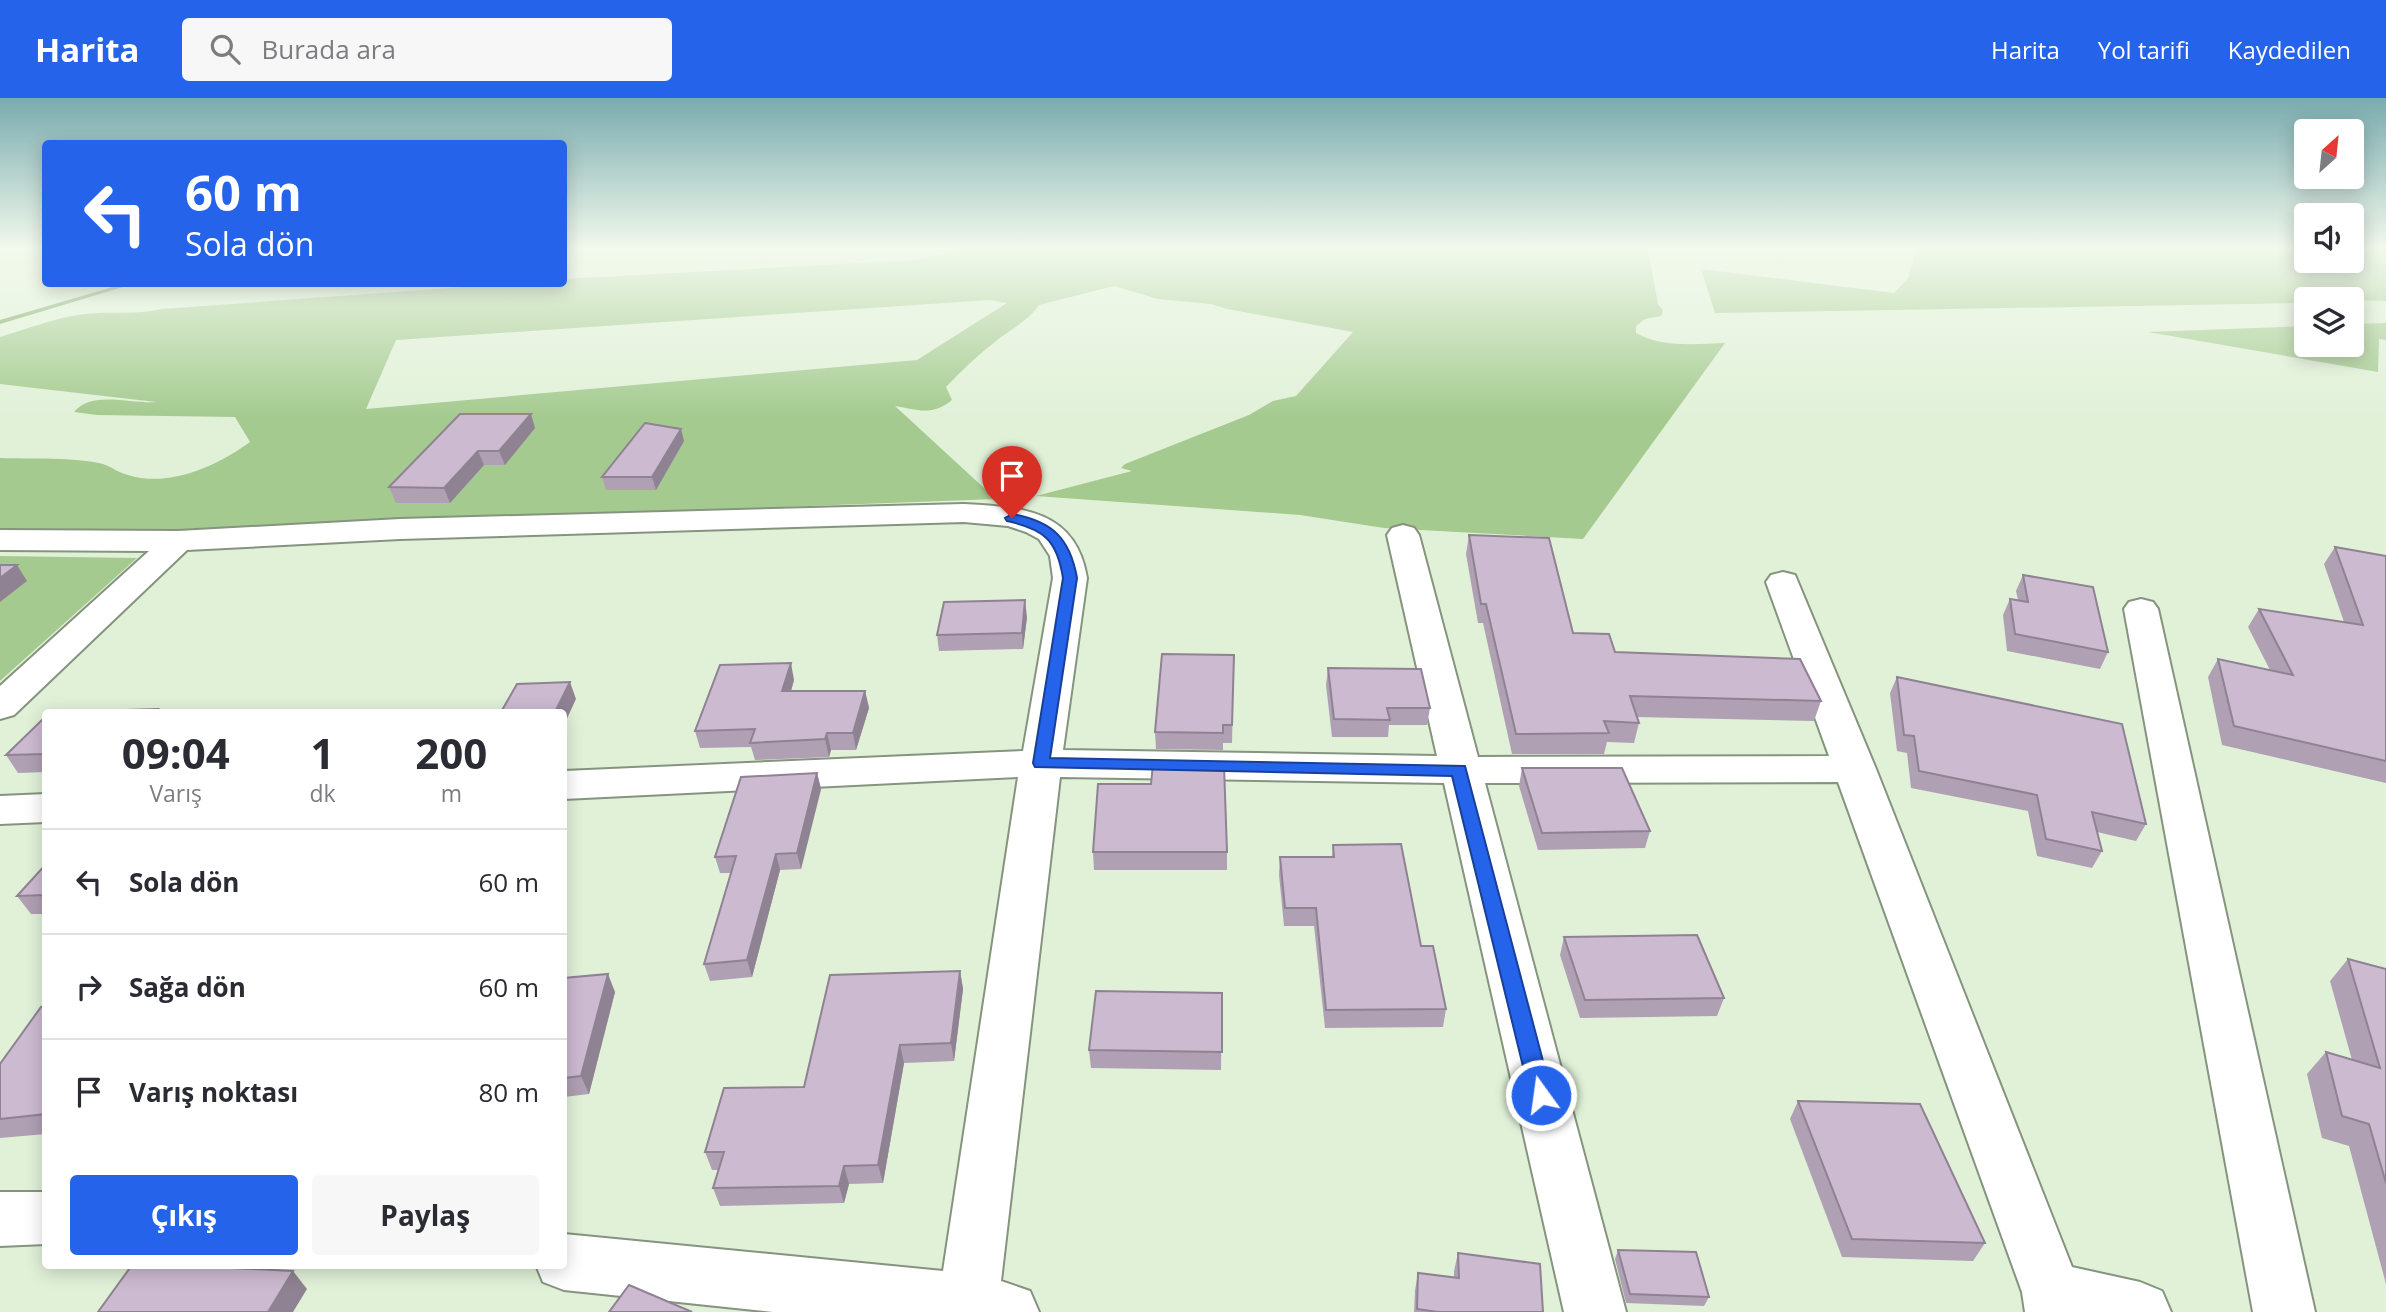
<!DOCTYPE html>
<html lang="tr">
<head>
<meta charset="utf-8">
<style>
  :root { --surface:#fff; --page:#f7f7f7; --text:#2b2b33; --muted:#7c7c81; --line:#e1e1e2; --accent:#2563eb }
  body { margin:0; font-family:"Open Sans",sans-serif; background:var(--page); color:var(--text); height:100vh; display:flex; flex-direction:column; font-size:26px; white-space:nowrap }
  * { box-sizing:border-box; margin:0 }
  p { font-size:23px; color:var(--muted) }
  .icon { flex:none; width:38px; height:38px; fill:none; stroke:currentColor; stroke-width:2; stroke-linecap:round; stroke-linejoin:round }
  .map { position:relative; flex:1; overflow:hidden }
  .drawer { position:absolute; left:42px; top:611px; width:525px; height:560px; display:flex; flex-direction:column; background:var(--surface); border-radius:7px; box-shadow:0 4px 18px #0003 }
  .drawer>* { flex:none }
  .hud { position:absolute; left:42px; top:42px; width:525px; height:147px; border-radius:7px; box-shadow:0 4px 18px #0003; background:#2563eb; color:#fff; overflow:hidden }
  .needle { width:46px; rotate:27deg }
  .tools { position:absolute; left:2294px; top:21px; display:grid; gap:14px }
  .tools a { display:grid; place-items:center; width:70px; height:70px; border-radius:7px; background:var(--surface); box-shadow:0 4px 18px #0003; font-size:35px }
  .pin { position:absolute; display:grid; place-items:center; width:60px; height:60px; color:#fff; margin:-72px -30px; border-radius:50% 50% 50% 0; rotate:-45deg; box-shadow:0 0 7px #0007 }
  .pin .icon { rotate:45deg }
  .me { position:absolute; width:77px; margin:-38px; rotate:346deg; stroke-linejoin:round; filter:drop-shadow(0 0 5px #0008) }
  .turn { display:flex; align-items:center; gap:24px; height:147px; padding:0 28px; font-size:32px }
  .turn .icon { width:91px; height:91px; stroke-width:2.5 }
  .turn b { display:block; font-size:49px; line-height:60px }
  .eta { display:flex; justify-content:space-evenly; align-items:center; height:119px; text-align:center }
  .eta b { font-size:42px; font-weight:700; line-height:49px }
  .action { display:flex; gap:14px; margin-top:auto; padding:14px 28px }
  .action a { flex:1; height:80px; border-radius:7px; background:var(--accent); color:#fff; font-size:28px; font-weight:700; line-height:80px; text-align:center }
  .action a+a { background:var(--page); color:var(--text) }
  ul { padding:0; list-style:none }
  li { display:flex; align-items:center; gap:21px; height:105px; padding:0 28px; border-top:2px solid var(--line) }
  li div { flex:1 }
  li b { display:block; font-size:26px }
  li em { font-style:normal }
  header { display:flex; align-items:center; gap:42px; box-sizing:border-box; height:98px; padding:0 35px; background:var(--accent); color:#fff }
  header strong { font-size:33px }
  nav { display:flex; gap:38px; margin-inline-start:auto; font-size:24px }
  .search { width:490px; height:63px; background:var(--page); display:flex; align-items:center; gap:18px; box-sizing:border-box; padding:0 24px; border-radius:7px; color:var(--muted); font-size:26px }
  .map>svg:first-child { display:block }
</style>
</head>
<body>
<header>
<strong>Harita</strong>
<div class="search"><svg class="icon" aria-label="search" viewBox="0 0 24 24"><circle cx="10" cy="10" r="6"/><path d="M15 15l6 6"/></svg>Burada ara</div>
<nav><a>Harita</a><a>Yol tarifi</a><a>Kaydedilen</a></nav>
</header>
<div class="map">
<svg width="2386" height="1214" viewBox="0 0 2386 1214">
  <rect width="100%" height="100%" fill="#e1f1d8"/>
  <!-- green -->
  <g fill="#a4ca8f" fill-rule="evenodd">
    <path d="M 972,151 L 1648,151 L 1658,206 L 1663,212 L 1661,218 L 1645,221 L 1636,228 L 1636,235 C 1661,250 1697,246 1725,245 L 1583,441 L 1384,430 L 1300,417 L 1036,398 L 1132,373 L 1121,370 L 1125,366 L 1249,317 L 1273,303 L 1296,298 L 1353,234 L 1227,211 L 1211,206 L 1158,201 L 1114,188 L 1039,207 C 1028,223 1011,231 996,243 C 978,257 961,273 946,289 L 952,302 C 933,318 918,312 895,308 L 996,401 L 196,431 L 0,431 L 0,360 C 30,361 75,359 103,366 C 112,369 119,375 128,377 C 169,390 217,368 250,344 L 235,319 L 97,317 L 74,314 C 91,292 132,306 156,304 L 0,286 L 0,239 C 27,231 57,219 85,216 C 111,213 136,217 162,211 L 505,186 L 564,186 L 564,181 L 914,162 ZM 990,202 L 1007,205 L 917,262 L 366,311 L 396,242 Z"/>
    <path d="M 1916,151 L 2306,151 L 2306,163 L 2352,163 L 2352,151 L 2386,151 L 2386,203 L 2306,201 L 2306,205 L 1715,215 L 1701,171 L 1894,195 L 1908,180 Z"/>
    <path d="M 2386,225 L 2386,242 L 2379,241 L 2378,274 L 2148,234 L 2306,228 L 2306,247 L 2352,247 L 2352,226 Z"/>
    <path d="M 0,458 L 137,460 L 0,583 Z"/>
  </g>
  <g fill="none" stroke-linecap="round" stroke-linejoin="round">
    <!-- stream -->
    <path fill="#729e57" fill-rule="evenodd" d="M 123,186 L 133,186 L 0,226 L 0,222 Z"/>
    <defs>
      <g id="minor">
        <path d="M 964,406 C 1022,409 1076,412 1087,480 L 1063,652 L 1437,658 L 1387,437 L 1392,430 L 1403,427 L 1414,430 L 1419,437 L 1478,659 L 1829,658 L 1766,484 L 1771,477 L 1783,474 L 1795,477 L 1876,671 L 2072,1169 L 2140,1184 L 2162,1193 L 2171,1214 L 2025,1214 L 2022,1194 L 1838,684 L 1485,685 L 1626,1214 L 1564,1214 L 1444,685 L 1060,679 L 1001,1183 L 1030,1193 L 1039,1214 L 773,1214 L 564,1192 L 543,1184 L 536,1167 L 564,1167 L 564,1136 L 943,1173 L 1018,679 L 564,701 L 564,673 L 1023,653 L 1053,480 L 1050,458 L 1039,441 L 1026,434 L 1008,428 L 964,424 L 400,441 L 187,452 L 14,617 L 0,621 L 0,588 L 149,453 L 0,452 L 0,432 L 178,433 L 400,421 Z"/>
        <path d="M 2141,501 L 2153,504 L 2158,511 L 2315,1214 L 2253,1214 L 2124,511 L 2129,504 Z"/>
        <path d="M 46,696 L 46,724 L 0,726 L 0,698 Z"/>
        <path d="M 0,1094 L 46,1094 L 46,1146 L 0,1148 Z"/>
      </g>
    </defs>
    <!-- minor casing -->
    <use href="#minor" stroke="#85947e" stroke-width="4"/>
    <!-- minor -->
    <use href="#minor" fill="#fff" fill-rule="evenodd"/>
  </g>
  <!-- wall -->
  <g fill="#afa0b3">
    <path d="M 460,316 L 535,330 L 505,367 L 484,367 L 450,405 L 396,405 L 389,389 Z"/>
    <path d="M 684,343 L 656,392 L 606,392 L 602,379 Z"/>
    <path d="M 1469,437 L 1573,535 L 1615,554 L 1821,603 L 1814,623 L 1637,619 L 1639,625 L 1634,645 L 1607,644 L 1604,656 L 1512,656 L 1483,525 L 1478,525 L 1466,456 Z"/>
    <path d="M 2335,449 L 2386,458 L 2386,685 L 2222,647 L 2208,579 L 2218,561 L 2270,572 L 2248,529 L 2259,511 L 2344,524 L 2324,466 Z"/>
    <path d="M 2023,477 L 2108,554 L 2100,571 L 2007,553 L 2003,517 L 2010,501 L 2018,502 L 2016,493 Z"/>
    <path d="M 1027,519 L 1023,551 L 939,553 L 937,537 Z"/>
    <path d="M 1234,557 L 1232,645 L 1223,645 L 1223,652 L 1156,651 L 1155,634 Z"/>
    <path d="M 1328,570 L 1430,610 L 1427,627 L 1389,627 L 1388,639 L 1332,639 L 1326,587 Z"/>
    <path d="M 1897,579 L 2146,726 L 2136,743 L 2097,734 L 2102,753 L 2092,770 L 2037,758 L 2028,713 L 1911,690 L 1907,655 L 1897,653 L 1890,595 Z"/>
    <path d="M 794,582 L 791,593 L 865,593 L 869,610 L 856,652 L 831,652 L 829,659 L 755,662 L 751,649 L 700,650 L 695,633 Z"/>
    <path d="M 46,618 L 46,674 L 18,675 L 6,657 Z"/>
    <path d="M 1522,670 L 1650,733 L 1645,750 L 1538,752 L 1519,688 Z"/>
    <path d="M 817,675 L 821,691 L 801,771 L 780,772 L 752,879 L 710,883 L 704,866 L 731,775 L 720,775 L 715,759 Z"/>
    <path d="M 1151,686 L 1227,754 L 1227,772 L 1094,772 L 1093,754 Z"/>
    <path d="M 1333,747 L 1421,848 L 1446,911 L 1443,929 L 1325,930 L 1314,828 L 1284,828 L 1279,777 L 1280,759 L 1332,759 Z"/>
    <path d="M 46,766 L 46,816 L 31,816 L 17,798 Z"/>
    <path d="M 1564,839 L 1724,900 L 1717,918 L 1580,920 L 1560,857 Z"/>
    <path d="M 2348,861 L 2386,871 L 2386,1186 L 2349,1048 L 2322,1040 L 2307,976 L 2326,954 L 2352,962 L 2330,883 Z"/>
    <path d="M 960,873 L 963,891 L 954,963 L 904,965 L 883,1085 L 849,1086 L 844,1105 L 720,1108 L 713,1090 L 718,1072 L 712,1072 L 705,1054 L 804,989 Z"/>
    <path d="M 564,880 L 615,894 L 589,996 L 564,999 Z"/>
    <path d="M 1222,895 L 1221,972 L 1091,970 L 1089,952 Z"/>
    <path d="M 46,908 L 46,1036 L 0,1040 L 0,966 Z"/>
    <path d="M 1798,1003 L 1985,1145 L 1973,1163 L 1842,1159 L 1790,1021 Z"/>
    <path d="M 1618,1152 L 1709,1199 L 1704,1208 L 1626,1205 L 1615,1161 Z"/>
    <path d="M 1458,1155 L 1543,1214 L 1414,1214 L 1415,1192 L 1418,1175 L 1454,1180 L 1454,1173 Z"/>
  </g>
  <!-- shaded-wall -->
  <g fill="#8f8292">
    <path d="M 531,316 L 535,330 L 505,367 L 499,353 Z"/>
    <path d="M 681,331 L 684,343 L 656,392 L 652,379 Z"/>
    <path d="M 478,353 L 484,367 L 450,405 L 444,390 Z"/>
    <path d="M 17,467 L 27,483 L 0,504 L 0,480 Z"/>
    <path d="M 1025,502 L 1027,519 L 1023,551 L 1022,535 Z"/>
    <path d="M 791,565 L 794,582 L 786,610 L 782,593 Z"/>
    <path d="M 570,584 L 576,601 L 564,627 L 564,614 L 555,614 Z"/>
    <path d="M 865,593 L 869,610 L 856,652 L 853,635 Z"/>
    <path d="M 827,635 L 831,652 L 829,659 L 825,641 Z"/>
    <path d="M 817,675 L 821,691 L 801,771 L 797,755 Z"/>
    <path d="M 776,756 L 780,772 L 752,879 L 747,862 Z"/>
    <path d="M 960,873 L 963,891 L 954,963 L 951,945 Z"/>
    <path d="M 608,876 L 615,894 L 589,996 L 581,978 Z"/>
    <path d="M 900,947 L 904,965 L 883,1085 L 878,1067 Z"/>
    <path d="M 844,1068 L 849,1086 L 844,1105 L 839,1088 Z"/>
    <path d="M 293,1173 L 307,1191 L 293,1214 L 268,1214 Z"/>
  </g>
  <!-- building -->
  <g fill="#ccbad0" stroke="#8f8292" stroke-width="2">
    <path d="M 460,316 L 531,316 L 499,353 L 478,353 L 444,390 L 389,389 Z"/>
    <path d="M 645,325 L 681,331 L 652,379 L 602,379 Z"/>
    <path d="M 1469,437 L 1549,440 L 1573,535 L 1609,536 L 1615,554 L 1800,561 L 1821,603 L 1630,598 L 1639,625 L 1604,623 L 1609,635 L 1516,636 L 1486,506 L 1481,506 Z"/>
    <path d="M 2335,449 L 2386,458 L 2386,663 L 2234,628 L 2218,561 L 2293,577 L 2259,511 L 2363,527 Z"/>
    <path d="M 0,467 L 17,467 L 0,480 Z"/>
    <path d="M 2023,477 L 2093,489 L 2108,554 L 2015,536 L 2010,501 L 2028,504 Z"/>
    <path d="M 1025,502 L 1022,535 L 937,537 L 944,504 Z"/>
    <path d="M 1162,556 L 1234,557 L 1232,627 L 1223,627 L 1223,635 L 1155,634 Z"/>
    <path d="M 791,565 L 782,593 L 865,593 L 853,635 L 827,635 L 825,641 L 750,645 L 755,631 L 695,633 L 720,567 Z"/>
    <path d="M 1328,570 L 1421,571 L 1430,610 L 1387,610 L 1390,622 L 1334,621 Z"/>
    <path d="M 1897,579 L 2122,626 L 2146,726 L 2092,714 L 2102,753 L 2046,741 L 2037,697 L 1919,673 L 1914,638 L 1904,637 Z"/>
    <path d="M 570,584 L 555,614 L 501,614 L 517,586 Z"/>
    <path d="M 158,611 L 156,614 L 59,614 Z"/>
    <path d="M 46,618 L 46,656 L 6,657 Z"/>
    <path d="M 1153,666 L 1224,667 L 1227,754 L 1093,754 L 1098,686 L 1151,686 Z"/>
    <path d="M 1522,670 L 1622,670 L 1650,733 L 1542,735 Z"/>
    <path d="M 817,675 L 797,755 L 776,756 L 747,862 L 704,866 L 736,758 L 715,759 L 741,679 Z"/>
    <path d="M 1401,746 L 1421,848 L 1433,848 L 1446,911 L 1326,912 L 1316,810 L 1285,810 L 1280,759 L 1334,759 L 1333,747 Z"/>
    <path d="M 46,766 L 46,797 L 17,798 Z"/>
    <path d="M 1697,837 L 1724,900 L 1585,902 L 1564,839 Z"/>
    <path d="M 2348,861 L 2386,871 L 2386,1085 L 2369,1026 L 2342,1018 L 2326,954 L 2380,970 Z"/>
    <path d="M 960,873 L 951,945 L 900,947 L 878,1067 L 844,1068 L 839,1088 L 713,1090 L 724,1054 L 705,1054 L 724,990 L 804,989 L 830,877 Z"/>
    <path d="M 608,876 L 581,978 L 564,980 L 564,880 Z"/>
    <path d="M 1096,893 L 1222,895 L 1222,954 L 1089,952 Z"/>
    <path d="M 46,908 L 46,1016 L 0,1021 L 0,966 L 41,909 Z"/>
    <path d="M 1798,1003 L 1920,1006 L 1985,1145 L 1852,1141 Z"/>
    <path d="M 1618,1152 L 1696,1154 L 1709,1199 L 1630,1196 Z"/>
    <path d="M 1458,1155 L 1540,1166 L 1543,1214 L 1438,1214 L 1417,1211 L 1418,1175 L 1459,1180 Z"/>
    <path d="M 132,1167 L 172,1167 L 293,1173 L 268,1214 L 98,1214 Z"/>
    <path d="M 629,1187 L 692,1214 L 609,1214 Z"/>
  </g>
  <!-- sky -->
  <linearGradient id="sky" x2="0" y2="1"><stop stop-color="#79abae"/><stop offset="0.47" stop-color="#f2f9ed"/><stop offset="1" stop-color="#f2f9ed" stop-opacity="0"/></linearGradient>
  <rect width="2386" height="320" fill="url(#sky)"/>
  <!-- route -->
  <path fill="#2563eb" stroke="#184099" stroke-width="2" d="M 1012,416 C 1052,423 1070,440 1077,480 L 1050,660 L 1465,668 L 1552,997 L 1548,1004 L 1541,1007 L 1533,1004 L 1530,997 L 1452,678 L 1035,669 L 1033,665 L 1063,480 C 1057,442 1044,431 1007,423 L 1005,420 Z"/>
</svg>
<div class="tools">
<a><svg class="needle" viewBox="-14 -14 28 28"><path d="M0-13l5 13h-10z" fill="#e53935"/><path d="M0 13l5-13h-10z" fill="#7c7c81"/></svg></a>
<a><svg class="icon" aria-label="sound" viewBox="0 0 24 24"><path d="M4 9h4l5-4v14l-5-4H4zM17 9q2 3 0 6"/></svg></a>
<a><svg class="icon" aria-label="layers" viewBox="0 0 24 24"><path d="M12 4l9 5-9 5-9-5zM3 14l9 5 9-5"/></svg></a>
</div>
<div class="pin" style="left:1012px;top:420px;background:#d93025"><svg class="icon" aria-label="arrive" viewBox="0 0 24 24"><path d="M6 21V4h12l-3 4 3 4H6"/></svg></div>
<svg class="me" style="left:1541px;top:997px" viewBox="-20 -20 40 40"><circle r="17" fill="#2563eb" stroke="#fff" stroke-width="3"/><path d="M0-11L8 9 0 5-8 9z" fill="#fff"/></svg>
<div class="hud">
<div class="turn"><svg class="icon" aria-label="left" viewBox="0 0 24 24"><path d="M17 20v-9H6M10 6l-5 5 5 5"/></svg><div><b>60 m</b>Sola dön</div></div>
</div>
<section class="drawer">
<div class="eta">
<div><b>09:04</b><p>Varış</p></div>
<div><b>1</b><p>dk</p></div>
<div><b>200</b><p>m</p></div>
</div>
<ul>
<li><svg class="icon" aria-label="left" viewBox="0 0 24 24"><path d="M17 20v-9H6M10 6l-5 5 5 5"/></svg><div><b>Sola dön</b></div><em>60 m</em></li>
<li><svg class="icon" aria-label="right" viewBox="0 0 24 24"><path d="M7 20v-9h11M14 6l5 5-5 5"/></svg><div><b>Sağa dön</b></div><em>60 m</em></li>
<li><svg class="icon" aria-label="arrive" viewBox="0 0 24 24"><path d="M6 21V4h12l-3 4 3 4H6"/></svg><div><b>Varış noktası</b></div><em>80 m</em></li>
</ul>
<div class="action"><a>Çıkış</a><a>Paylaş</a></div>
</section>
</div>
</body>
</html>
